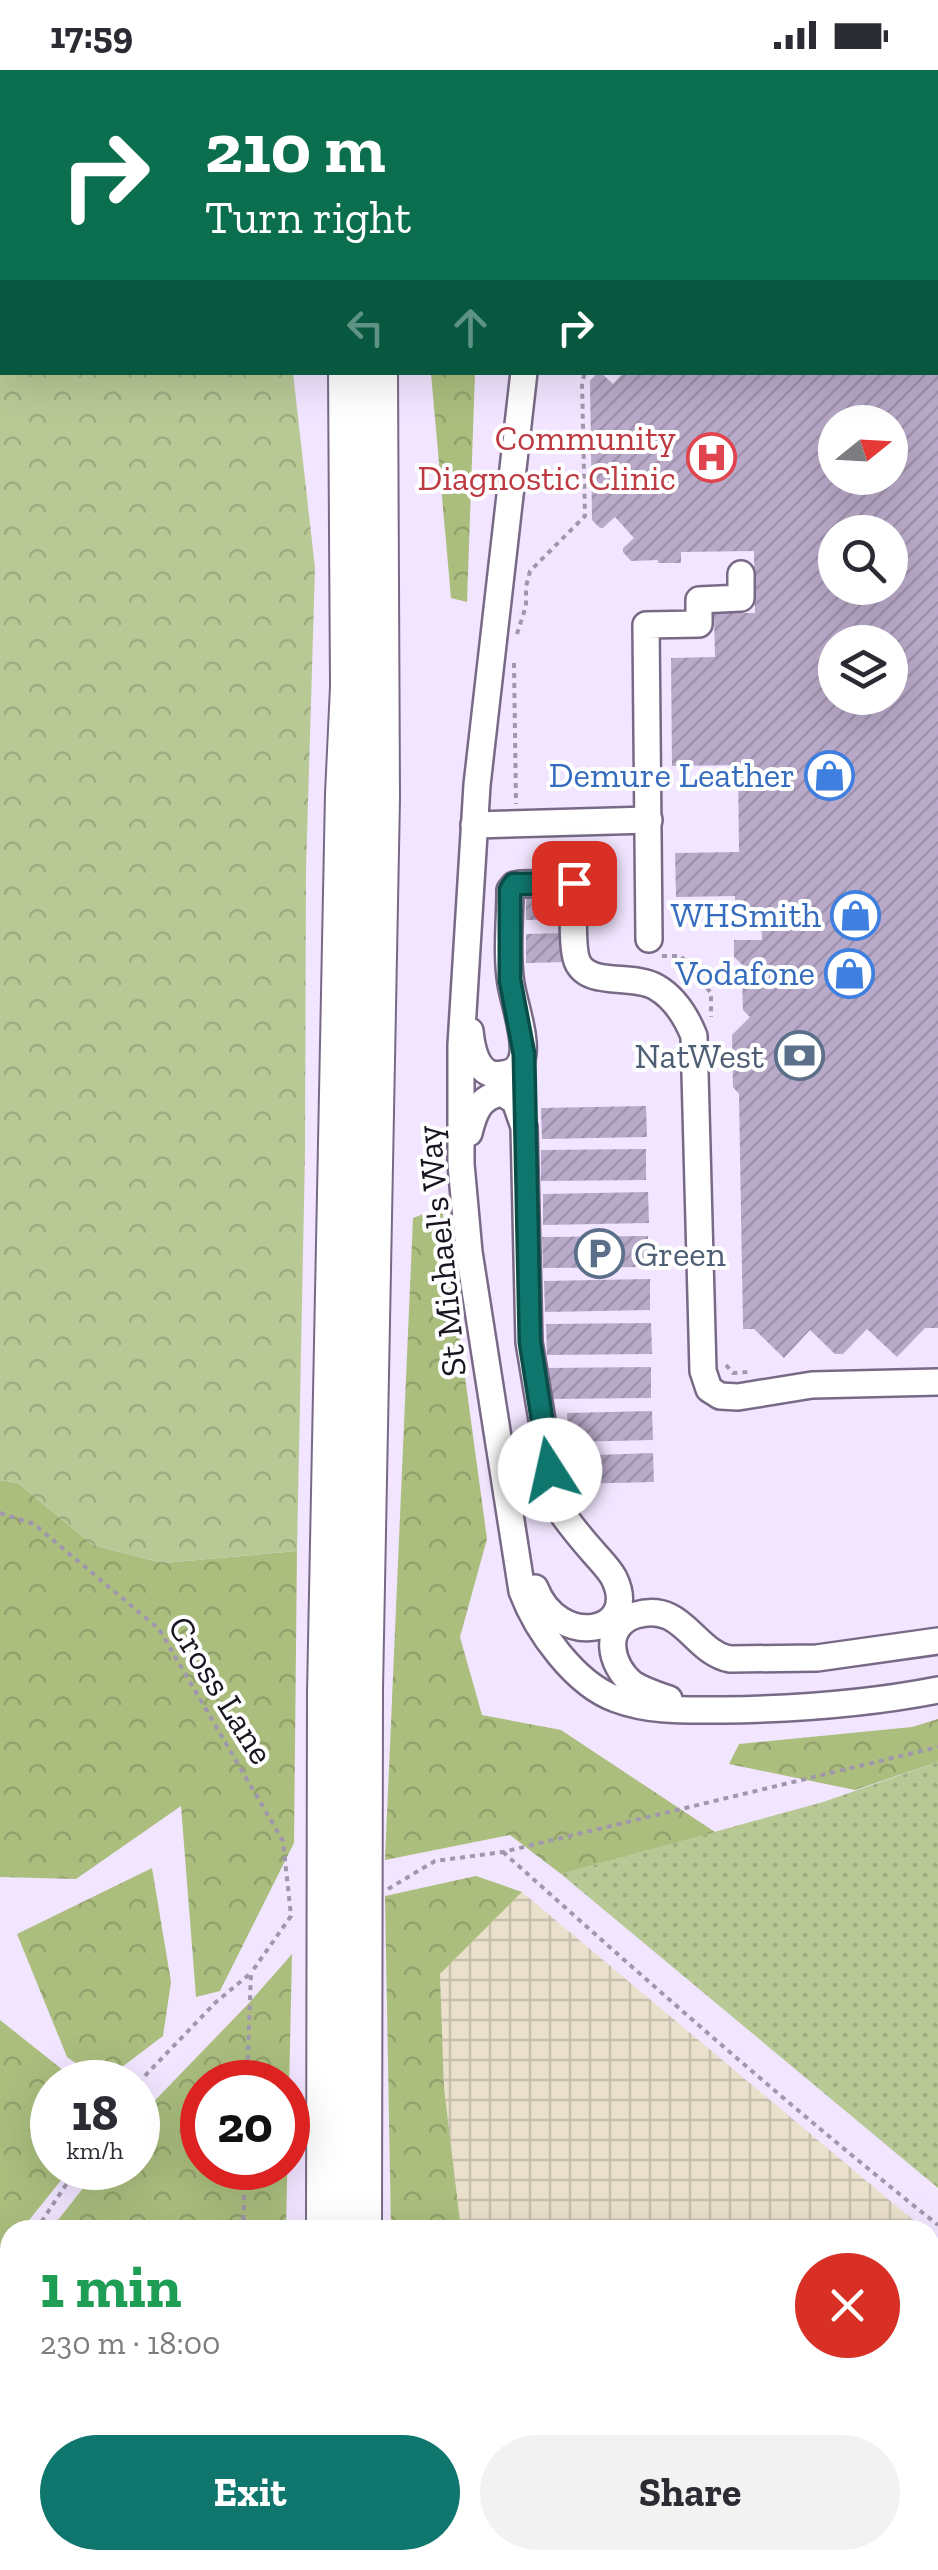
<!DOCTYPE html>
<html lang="en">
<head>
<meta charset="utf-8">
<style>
  :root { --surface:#fff; --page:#f2f2f3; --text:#2b2b33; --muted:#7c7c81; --accent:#0f766e }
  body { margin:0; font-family:"Zilla Slab",serif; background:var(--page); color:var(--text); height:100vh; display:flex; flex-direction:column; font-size:38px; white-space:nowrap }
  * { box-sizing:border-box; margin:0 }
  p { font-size:32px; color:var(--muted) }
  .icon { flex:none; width:55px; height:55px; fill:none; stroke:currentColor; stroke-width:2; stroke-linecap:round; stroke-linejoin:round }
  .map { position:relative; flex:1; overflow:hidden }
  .panel { position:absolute; left:0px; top:2150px; width:940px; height:350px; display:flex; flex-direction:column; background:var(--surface); border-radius:30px 30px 0 0; box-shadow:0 10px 40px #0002 }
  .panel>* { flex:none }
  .hud { position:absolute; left:0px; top:0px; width:940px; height:305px; box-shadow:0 10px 40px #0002; background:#0b6e4f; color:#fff; overflow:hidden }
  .needle { width:65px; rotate:72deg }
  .buttons { position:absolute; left:818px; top:335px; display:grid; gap:20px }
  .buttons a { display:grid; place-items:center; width:90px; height:90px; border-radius:50%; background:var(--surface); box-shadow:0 10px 40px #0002; font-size:50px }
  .speed { position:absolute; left:30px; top:1990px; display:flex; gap:20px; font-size:50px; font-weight:700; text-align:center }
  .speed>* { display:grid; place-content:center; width:130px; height:130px; border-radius:50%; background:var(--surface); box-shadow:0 10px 40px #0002; line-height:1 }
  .speed small { font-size:25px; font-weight:400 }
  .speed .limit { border:15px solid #d22; background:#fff; color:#111 }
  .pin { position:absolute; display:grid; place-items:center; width:85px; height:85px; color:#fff; margin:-42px; border-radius:20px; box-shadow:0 5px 15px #0006 }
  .me { position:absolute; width:110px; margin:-55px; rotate:350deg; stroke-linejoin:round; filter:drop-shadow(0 0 8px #0008) }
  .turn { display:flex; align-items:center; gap:35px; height:210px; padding:0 40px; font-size:45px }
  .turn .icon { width:130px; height:130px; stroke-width:2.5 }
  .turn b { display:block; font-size:70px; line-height:85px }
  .lanes { display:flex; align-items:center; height:95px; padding:0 40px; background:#0003; justify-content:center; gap:50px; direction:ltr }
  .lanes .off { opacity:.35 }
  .round { display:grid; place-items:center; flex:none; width:105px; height:105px; border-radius:52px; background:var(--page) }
  .head { display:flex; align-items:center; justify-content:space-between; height:170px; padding:0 40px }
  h1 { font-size:60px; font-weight:800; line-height:75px; color:#1e9e55 }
  .cta { display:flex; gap:20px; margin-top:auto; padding:20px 40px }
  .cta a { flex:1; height:115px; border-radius:60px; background:var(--accent); color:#fff; font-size:40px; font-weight:800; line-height:115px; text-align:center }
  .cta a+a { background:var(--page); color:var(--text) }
  .status { display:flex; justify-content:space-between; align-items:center; height:70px; padding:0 50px; background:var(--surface); direction:ltr }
  .status svg { height:28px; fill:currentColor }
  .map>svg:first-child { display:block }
</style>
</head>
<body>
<div class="status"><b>17:59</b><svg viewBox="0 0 49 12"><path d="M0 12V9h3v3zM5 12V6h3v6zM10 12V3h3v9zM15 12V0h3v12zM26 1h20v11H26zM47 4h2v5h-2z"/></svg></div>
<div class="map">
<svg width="938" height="2500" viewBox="0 0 938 2500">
  <defs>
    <pattern id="industrial-grid" width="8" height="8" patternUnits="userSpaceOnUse" patternTransform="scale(2.5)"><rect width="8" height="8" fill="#eae0cb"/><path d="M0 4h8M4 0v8" fill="none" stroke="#c8bfae"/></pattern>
    <pattern id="grass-dots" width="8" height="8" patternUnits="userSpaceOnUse" patternTransform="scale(2.5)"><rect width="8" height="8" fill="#b9c996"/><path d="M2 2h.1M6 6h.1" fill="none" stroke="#9eac81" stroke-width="1.8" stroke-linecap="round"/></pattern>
    <pattern id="forest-crowns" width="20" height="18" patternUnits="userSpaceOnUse" patternTransform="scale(2.5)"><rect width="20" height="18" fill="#abbe7e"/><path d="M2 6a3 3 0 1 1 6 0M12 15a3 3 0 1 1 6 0" fill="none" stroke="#93a26d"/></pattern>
    <pattern id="park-crowns" width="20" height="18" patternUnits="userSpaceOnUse" patternTransform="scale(2.5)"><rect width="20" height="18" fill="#b9c996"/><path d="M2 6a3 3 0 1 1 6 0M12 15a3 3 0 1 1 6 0" fill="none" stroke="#9eac81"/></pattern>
    <pattern id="building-hatch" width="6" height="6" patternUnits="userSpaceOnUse" patternTransform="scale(2.5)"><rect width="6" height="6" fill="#b9aac9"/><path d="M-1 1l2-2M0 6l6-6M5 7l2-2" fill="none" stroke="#9e91ac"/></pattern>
  </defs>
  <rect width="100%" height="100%" fill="#f1e5ff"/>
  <!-- industrial -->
  <g fill="url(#industrial-grid)">
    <path d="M 522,1822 L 925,2160 L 461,2160 L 444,2017 L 440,1904 Z"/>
    <path d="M 930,2164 L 938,2171 L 938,2500 L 474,2500 L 477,2490 L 930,2490 Z"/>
  </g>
  <!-- grass -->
  <path fill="url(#grass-dots)" d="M 938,1692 L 938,2118 L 561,1804 L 823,1732 Z"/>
  <!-- forest -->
  <g fill="url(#forest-crowns)" fill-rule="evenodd">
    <path d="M 431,303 L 475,303 L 467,532 L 451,528 Z"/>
    <path d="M 442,1137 L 487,1469 L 460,1567 L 482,1645 L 561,1660 L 715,1762 L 561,1804 L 510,1765 L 385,1790 L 413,1148 Z"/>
    <path d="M 0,1410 L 18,1413 L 93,1475 L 163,1493 L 297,1481 L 294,1773 L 220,1921 L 196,1927 L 181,1736 L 76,1809 L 0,1807 Z"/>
    <path d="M 938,1649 L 938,1692 L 855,1720 L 729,1694 L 739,1674 L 912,1657 Z"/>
    <path d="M 152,1798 L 171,1912 L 163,1966 L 102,2012 L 67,1987 L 17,1864 Z"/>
    <path d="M 476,1806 L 522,1822 L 440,1904 L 444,2017 L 461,2160 L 391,2160 L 385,1826 Z"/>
    <path d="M 292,1884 L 286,2160 L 50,2160 L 99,2098 L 138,2098 L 138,2048 L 249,1933 ZM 202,2012 L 288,2012 L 288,2098 L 202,2098 Z"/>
    <path d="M 0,1950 L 78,2012 L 52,2012 L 52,2098 L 71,2098 L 21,2160 L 10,2160 L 10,2174 L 0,2186 Z"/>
    <path d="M 10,2218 L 10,2490 L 291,2490 L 292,2500 L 0,2500 L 0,2237 Z"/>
    <path d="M 423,2490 L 477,2490 L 474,2500 L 420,2500 Z"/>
  </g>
  <!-- park -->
  <path fill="url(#park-crowns)" d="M 0,0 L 239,0 L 239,2 L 2,2 L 2,302 L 293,303 L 315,498 L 306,800 L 305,1083 L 297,1481 L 163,1493 L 93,1475 L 18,1413 L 0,1410 Z"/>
  <!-- building -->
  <g fill="url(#building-hatch)" fill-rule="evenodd">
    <path d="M 624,302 L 938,302 L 938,1258 L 925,1258 L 897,1287 L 867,1259 L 843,1284 L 835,1284 L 810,1260 L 784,1288 L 754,1259 L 743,1259 L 739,1024 L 733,1017 L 732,965 L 750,947 L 743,940 L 742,908 L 749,901 L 734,887 L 734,870 L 762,870 L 761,847 L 735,847 L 735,826 L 676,827 L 675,783 L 739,782 L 738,695 L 672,696 L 671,588 L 715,587 L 714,543 L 755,543 L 754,481 L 681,482 L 681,493 L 658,493 L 658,490 L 631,491 L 623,482 L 623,478 L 634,468 L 615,447 L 603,458 L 600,458 L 592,450 L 590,311 L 598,303 L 601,303 L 613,314 ZM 835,352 L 890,352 L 890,408 L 835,408 ZM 835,462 L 890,462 L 890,518 L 835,518 ZM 835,572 L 890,572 L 890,628 L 835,628 Z"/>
    <path d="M 566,820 L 566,849 L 526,850 L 526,821 Z"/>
    <path d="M 566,863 L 566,892 L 526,893 L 526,864 Z"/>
    <path d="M 646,1036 L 647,1067 L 542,1069 L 541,1038 Z"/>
    <path d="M 646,1079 L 646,1110 L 541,1111 L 541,1080 Z"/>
    <path d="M 648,1122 L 649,1153 L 543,1155 L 543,1124 Z"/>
    <path d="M 648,1166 L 648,1197 L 543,1198 L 542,1167 Z"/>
    <path d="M 650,1209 L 650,1240 L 545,1242 L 544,1211 Z"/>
    <path d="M 651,1253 L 652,1284 L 547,1285 L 546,1254 Z"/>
    <path d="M 651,1297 L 651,1328 L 546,1329 L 546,1298 Z"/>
    <path d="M 652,1341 L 653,1370 L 568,1372 L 567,1343 Z"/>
    <path d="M 653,1383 L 654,1412 L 569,1414 L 569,1386 Z"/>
  </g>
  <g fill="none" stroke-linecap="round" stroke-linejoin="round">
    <defs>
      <g id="minor">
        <path d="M 566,2 L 566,0"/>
        <path d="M 623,2 L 647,0"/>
        <path d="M 524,302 L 477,715 L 461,975 L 461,1094 L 469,1182 L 522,1521 C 537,1561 575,1614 616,1629 C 651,1642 686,1640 723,1640 C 795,1639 867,1634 938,1620"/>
        <path d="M 474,755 L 649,750"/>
        <path d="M 649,869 L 646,555 L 699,554 L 699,530 L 741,528 L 741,504"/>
        <path d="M 470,961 C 472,981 478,1009 503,1004 C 512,1003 518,999 521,991 C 529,974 514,933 511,914 C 506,884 510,851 510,820 L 514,815 L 520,814 L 574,813 C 574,832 571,875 577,891 C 588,918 632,903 656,917 C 675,928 686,946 694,966 L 703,1301 L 709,1319 L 720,1326 L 738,1327 L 812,1315 L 938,1312"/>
        <path d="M 469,1063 C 474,1043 479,1027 502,1023 L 515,1031 L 524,1057 L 529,1272 L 556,1434 C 567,1452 580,1467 594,1483 C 601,1491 609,1499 614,1508 C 641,1564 559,1580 535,1518"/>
        <path d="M 669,1629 C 657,1625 644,1621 633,1614 C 610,1596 601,1556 636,1545 C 683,1531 693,1582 730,1589 L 817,1588 L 938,1571"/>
      </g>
      <g id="highway">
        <path d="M 274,0 L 275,2"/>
        <path d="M 340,0 L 340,2"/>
        <path d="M 368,0 L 368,2"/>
        <path d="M 411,2 L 411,0"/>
        <path d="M 326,2160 L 327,1623 L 345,724 L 350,617 L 348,302"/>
        <path d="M 362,2160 L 363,1619 L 380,728 L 378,302"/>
        <path d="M 329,2490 L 330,2500"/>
        <path d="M 366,2490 L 367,2500"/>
      </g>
    </defs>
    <!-- minor casing -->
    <use href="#minor" stroke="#786a86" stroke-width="30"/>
    <!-- highway casing -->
    <use href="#highway" stroke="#786a86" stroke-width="42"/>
    <!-- path -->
    <g stroke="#a197ac" stroke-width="4" stroke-dasharray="5 5" stroke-linecap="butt">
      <path d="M 767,2 L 770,0"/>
      <path d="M 517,564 L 526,536 L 526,517 L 530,501 L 585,446 L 582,313 L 585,302"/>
      <path d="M 514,593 L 516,734"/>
      <path d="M 591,771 L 591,802"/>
      <path d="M 662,886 L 681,886 L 711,923 L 711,947"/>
      <path d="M 726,1295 L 733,1303 L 748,1302"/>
      <path d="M 0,1443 L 34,1454 L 159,1559 L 283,1771 L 291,1846 L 251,1903"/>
      <path d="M 503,1782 C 645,1909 788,2036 938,2155"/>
      <path d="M 388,1819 L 435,1791 L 503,1782 L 938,1677"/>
      <path d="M 138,2013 L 216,1932 L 251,1903 L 247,2012"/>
      <path d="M 36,2160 L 77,2098"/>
      <path d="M 243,2160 L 245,2098"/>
      <path d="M 0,2217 L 10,2201"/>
      <path d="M 240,2490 L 240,2500"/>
    </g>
    <!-- minor -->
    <use href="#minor" stroke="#fff" stroke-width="25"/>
    <!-- highway -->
    <use href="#highway" stroke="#fff" stroke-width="38"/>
  </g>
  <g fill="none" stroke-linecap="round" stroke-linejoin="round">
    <defs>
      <path id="route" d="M 550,1400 L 530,1272 L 524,984 L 510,910 L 510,820 L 514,814 L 520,814 L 574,813"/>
    </defs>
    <!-- route casing -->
    <use href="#route" stroke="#0a4d48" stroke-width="25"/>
    <!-- route -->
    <use href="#route" stroke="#0f766e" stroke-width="18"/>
  </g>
  <!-- icons -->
  <defs>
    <symbol id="hospital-ring" viewBox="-11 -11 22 22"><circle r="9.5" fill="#fff" stroke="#e0444e" stroke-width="1.5"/><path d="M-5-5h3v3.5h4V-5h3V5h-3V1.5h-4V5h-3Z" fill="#e0444e"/></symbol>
    <symbol id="shop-ring" viewBox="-11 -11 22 22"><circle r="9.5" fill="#fff" stroke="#3f7fe0" stroke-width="1.5"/><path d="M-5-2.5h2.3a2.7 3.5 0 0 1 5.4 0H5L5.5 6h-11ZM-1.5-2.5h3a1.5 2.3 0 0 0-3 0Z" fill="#3f7fe0"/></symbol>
    <symbol id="bank-ring" viewBox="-11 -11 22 22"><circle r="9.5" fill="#fff" stroke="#5c6f8a" stroke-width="1.5"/><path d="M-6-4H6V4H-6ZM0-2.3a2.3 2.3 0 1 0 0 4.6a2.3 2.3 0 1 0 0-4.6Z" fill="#5c6f8a"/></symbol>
    <symbol id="parking-ring" viewBox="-11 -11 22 22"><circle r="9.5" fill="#fff" stroke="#5c6f8a" stroke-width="1.5"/><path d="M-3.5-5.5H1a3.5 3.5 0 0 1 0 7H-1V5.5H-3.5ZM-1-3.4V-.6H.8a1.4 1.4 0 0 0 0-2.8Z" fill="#5c6f8a"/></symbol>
  </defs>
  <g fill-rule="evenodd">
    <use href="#hospital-ring" x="684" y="360" width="55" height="55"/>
    <use href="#shop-ring" x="802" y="678" width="55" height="55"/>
    <use href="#shop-ring" x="828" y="818" width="55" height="55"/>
    <use href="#shop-ring" x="822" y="876" width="55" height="55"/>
    <use href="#bank-ring" x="772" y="958" width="55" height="55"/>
    <use href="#parking-ring" x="572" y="1156" width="55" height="55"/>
  </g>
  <g text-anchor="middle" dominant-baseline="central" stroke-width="8" stroke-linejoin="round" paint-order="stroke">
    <!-- health labels -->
    <g font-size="35" fill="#be3a42" stroke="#fff" text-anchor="end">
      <text x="676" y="368">Community<tspan x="676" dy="40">Diagnostic Clinic</tspan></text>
    </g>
    <!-- shop labels -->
    <g font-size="35" fill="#366cbe" stroke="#fff" text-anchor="end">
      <text x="795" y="705">Demure Leather</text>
      <text x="821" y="845">WHSmith</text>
      <text x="815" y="903">Vodafone</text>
    </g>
    <!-- service labels -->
    <g font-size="35" fill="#4e5e75" stroke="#fff" text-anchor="end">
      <text x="764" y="986">NatWest</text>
      <text x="634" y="1184" text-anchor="start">Green</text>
    </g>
    <!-- street labels -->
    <g font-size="35" fill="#1a1520" stroke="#fff">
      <text transform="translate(441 1181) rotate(-96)">St Michael's Way</text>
      <text transform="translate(221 1620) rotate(58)">Cross Lane</text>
    </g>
  </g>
</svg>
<div class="buttons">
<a><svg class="needle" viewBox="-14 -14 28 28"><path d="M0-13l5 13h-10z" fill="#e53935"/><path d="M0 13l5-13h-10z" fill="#7c7c81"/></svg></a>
<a><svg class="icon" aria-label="search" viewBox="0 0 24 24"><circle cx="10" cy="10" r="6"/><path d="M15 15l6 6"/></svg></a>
<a><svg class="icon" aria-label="layers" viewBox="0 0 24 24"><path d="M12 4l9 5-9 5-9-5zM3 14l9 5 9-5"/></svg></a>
</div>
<div class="speed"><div>18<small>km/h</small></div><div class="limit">20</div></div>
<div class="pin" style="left:574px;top:813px;background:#d93025"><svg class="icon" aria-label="arrive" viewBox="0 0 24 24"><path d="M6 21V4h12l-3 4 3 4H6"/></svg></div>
<svg class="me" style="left:550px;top:1400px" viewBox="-20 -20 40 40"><circle r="19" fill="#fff"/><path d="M0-13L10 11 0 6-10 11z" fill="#0f766e"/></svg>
<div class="hud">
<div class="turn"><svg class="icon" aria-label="right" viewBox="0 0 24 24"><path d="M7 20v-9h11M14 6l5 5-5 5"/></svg><div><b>210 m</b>Turn right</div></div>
<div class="lanes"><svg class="icon off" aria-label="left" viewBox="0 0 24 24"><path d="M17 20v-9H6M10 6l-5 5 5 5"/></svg><svg class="icon off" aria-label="ahead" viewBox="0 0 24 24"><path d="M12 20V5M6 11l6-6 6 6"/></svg><svg class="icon" aria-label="right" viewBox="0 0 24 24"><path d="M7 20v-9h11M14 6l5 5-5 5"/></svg></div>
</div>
<section class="panel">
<div class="head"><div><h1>1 min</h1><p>230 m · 18:00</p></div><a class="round" style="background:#d93025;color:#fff"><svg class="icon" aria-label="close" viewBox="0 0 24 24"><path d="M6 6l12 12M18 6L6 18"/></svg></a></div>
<div class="cta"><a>Exit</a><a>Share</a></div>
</section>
</div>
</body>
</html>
